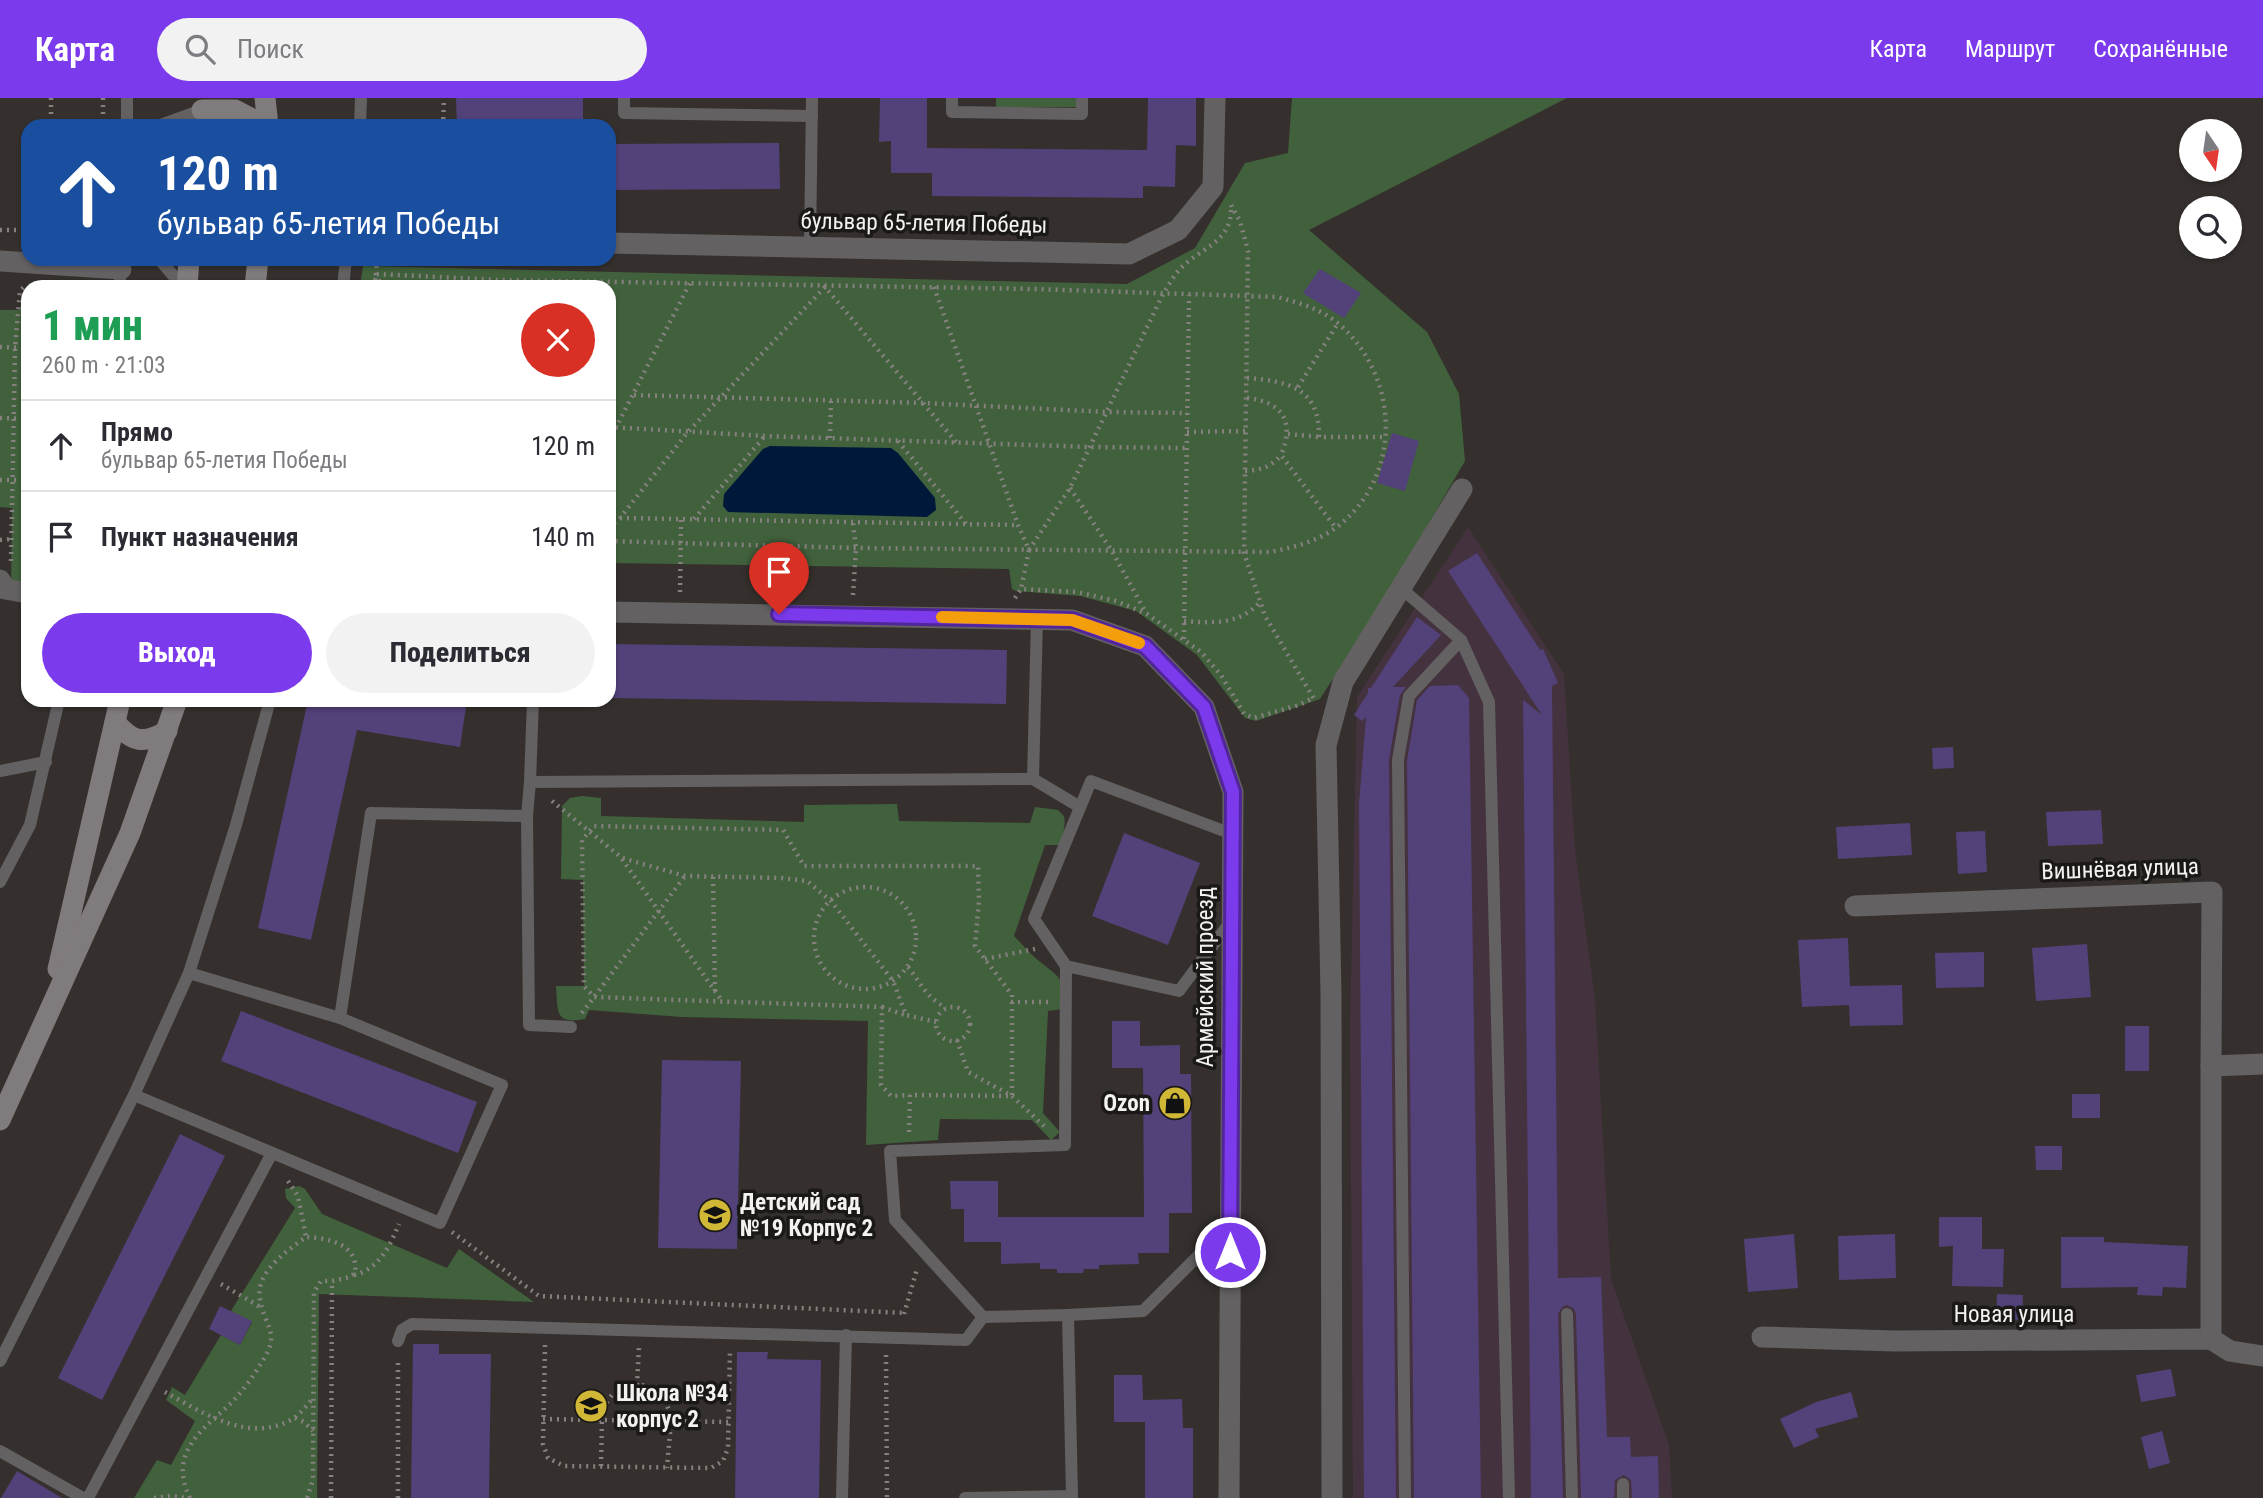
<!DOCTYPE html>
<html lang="ru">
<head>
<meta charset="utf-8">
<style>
  :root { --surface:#fff; --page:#f2f2f3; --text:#2b2b33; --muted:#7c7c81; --line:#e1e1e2; --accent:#7c3aed }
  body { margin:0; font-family:"Roboto Condensed",sans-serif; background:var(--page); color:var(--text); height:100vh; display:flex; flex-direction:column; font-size:26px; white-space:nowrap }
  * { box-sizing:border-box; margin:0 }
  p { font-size:23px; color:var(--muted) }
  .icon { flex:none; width:38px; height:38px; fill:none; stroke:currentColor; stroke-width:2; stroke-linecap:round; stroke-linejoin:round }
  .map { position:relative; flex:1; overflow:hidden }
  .sheet { position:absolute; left:21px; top:182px; width:595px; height:427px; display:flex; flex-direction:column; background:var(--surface); border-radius:21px; box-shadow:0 2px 5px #0004 }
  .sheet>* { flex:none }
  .banner { position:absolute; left:21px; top:21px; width:595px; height:147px; border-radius:21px; box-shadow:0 2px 5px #0004; background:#1a4fa0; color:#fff; overflow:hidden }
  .needle { width:46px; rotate:167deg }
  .fabs { position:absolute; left:2179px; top:21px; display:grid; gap:14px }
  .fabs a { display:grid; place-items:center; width:63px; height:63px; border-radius:50%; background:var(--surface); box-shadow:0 2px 5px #0004; font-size:35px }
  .pin { position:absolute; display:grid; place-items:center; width:60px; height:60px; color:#fff; margin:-72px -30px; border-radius:50% 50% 50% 0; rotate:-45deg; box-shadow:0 0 7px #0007 }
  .pin .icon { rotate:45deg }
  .me { position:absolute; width:77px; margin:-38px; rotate:0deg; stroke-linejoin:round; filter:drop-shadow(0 0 5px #0008) }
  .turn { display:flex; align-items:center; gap:24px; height:147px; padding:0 21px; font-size:32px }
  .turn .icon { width:91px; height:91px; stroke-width:2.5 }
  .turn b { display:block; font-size:49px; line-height:60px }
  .round { display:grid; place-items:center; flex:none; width:74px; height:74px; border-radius:37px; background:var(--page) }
  .headline { display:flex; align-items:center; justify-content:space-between; height:119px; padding:0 21px }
  h1 { font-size:42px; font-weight:800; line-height:52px; color:#1e9e55 }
  .primary-button { display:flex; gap:14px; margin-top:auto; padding:14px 21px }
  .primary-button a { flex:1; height:80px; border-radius:42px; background:var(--accent); color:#fff; font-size:28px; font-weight:800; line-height:80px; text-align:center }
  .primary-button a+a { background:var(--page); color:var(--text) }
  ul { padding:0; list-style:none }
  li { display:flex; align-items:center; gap:21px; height:91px; padding:0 21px; border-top:2px solid var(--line) }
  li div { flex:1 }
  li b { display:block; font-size:26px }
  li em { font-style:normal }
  header { display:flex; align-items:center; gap:42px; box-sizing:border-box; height:98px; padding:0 35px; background:var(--accent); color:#fff }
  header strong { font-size:33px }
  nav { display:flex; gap:38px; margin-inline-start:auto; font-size:24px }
  .search { width:490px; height:63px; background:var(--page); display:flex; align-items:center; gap:18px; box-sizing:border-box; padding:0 24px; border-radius:38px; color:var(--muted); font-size:26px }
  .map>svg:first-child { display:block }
</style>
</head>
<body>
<header>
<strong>Карта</strong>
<div class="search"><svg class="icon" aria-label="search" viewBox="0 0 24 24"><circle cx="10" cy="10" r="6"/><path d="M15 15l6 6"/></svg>Поиск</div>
<nav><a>Карта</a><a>Маршрут</a><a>Сохранённые</a></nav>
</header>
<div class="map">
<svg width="2263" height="1400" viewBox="0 0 2263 1400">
  <rect width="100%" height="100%" fill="#35302d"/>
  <!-- industrial -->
  <path fill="#44333e" d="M 1468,429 L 1564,576 L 1575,751 L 1595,902 L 1611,1181 L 1669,1347 L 1672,1400 L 1353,1400 L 1350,930 L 1357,599 Z"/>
  <!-- green -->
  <g fill="#41613c">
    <rect x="996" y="0" width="81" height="9"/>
    <path d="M 1292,0 L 1567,0 L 1309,132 L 1427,234 L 1459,296 L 1465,363 L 1394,485 L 1320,601 L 1256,623 L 1245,620 L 1197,557 L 1136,513 L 1080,498 L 1016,493 L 1012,491 L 1009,471 L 609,465 L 609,189 L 360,189 L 363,168 L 1127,186 L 1195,150 L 1245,65 L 1288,55 Z"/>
    <path d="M 29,185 L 70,189 L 28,189 L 28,493 L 11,492 L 12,410 L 0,409 L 0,212 L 19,212 Z"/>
    <path d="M 582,698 L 601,700 L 601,718 L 804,724 L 804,707 L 897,706 L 899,723 L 1030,725 L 1035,709 L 1058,712 L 1064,718 C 1066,729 1063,737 1059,747 L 1045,747 L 1014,838 C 1022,846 1030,856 1039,863 C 1063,882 1063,879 1063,911 L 1048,913 L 1043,1015 L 1060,1034 L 1051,1042 L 1032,1022 L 940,1021 L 938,1042 L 866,1047 L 868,923 L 682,919 L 589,912 L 585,921 C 554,927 558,913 556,888 L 584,888 L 583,782 L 561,781 L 562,708 L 570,700 Z"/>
    <path d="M 299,1088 L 305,1091 L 322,1116 L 447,1170 L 459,1151 L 534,1204 L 319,1196 L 317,1400 L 134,1400 L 157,1362 L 171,1367 L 195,1323 L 166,1302 L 172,1289 L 185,1297 L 221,1237 L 240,1247 L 252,1224 L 231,1213 L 295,1110 L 286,1100 L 285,1091 Z"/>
  </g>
  <!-- water -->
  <path fill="#001839" d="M 770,348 L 891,350 L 898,355 L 935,400 L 936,412 L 927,419 L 728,414 L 723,408 L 724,396 L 763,351 Z"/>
  <!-- building -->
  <g fill="#53417a">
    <path d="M 456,0 L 583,0 L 583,28 L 457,28 Z"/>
    <path d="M 880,0 L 927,0 L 927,50 L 1147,52 L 1148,0 L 1196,0 L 1196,48 L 1176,47 L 1175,89 L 1143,88 L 1143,100 L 932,98 L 932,75 L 891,75 L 891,43 L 879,44 Z"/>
    <path d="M 779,45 L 780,91 L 609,92 L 609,46 Z"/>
    <path d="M 1320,171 L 1361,195 L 1344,220 L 1303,195 Z"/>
    <path d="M 1392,335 L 1419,343 L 1405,393 L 1377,385 Z"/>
    <path d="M 1477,455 L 1540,552 L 1543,551 L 1558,585 L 1552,588 L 1558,1180 L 1601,1179 L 1607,1339 L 1630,1339 L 1631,1359 L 1658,1358 L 1659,1400 L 1632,1400 L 1631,1382 L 1624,1377 L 1615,1382 L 1614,1400 L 1581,1400 L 1576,1216 L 1574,1211 L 1567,1207 L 1562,1209 L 1558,1216 L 1563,1400 L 1531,1400 L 1523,602 L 1542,617 L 1448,473 Z"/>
    <path d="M 1417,519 L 1441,537 L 1393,589 L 1406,589 L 1400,597 L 1389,662 L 1396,1400 L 1364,1400 L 1359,706 L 1366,619 L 1362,623 L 1354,617 L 1368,595 L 1368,590 L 1371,590 Z"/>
    <path d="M 609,546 L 1007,552 L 1006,606 L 609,600 Z"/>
    <path d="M 1458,587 L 1469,600 L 1481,1400 L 1414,1400 L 1407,663 L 1417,602 L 1430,588 Z"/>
    <path d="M 308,602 L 467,602 L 460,649 L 357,632 L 311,842 L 258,830 Z"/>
    <path d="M 1953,649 L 1954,670 L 1933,671 L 1932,650 Z"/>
    <path d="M 2101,712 L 2103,746 L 2048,748 L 2046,714 Z"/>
    <path d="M 1910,725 L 1912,757 L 1838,761 L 1836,729 Z"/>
    <path d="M 1985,733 L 1987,774 L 1958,776 L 1956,734 Z"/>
    <path d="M 1124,735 L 1200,765 L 1168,847 L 1092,818 Z"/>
    <path d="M 1848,840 L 1850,888 L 1902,887 L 1903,927 L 1850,928 L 1849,907 L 1802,909 L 1798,842 Z"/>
    <path d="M 2087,846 L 2091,899 L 2036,903 L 2032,850 Z"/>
    <path d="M 1984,854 L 1984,889 L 1936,890 L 1935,855 Z"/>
    <path d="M 241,913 L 477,1004 L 458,1055 L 221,963 Z"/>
    <path d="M 1112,923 L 1140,923 L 1140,948 L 1180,947 L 1180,976 L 1191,976 L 1192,1115 L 1169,1115 L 1169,1155 L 1138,1155 L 1139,1166 L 1099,1167 L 1099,1171 L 1084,1171 L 1083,1175 L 1057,1175 L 1057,1171 L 1040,1171 L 1040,1165 L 1001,1166 L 1001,1144 L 964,1144 L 964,1111 L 951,1111 L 950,1083 L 998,1083 L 998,1119 L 1144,1119 L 1143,970 L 1112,970 Z"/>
    <rect x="2125" y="928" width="24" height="45"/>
    <path d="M 662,962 L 741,963 L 737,1151 L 658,1150 Z"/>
    <rect x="2072" y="996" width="28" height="24"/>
    <path d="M 180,1036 L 225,1058 L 102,1302 L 58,1280 Z"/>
    <path d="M 2035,1048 L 2062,1048 L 2062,1072 L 2036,1072 Z"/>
    <path d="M 1939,1119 L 1982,1119 L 1982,1151 L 2004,1151 L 2003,1189 L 1952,1188 L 1953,1148 L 1939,1149 Z"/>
    <path d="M 1794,1136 L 1798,1190 L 1748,1194 L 1744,1141 Z"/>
    <path d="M 1895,1136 L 1896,1180 L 1839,1182 L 1838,1138 Z"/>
    <path d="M 2061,1139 L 2104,1139 L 2104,1144 L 2188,1148 L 2186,1190 L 2163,1189 L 2162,1198 L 2137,1197 L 2138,1189 L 2061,1190 Z"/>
    <path d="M 1997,1196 L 2023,1197 L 2022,1222 L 1996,1221 Z"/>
    <path d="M 220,1208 L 252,1223 L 240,1247 L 209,1231 Z"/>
    <path d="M 413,1246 L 439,1246 L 439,1256 L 491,1256 L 489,1400 L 411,1400 Z"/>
    <path d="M 737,1254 L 768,1254 L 767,1261 L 821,1262 L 819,1400 L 735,1400 Z"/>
    <path d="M 2171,1271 L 2176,1298 L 2141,1304 L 2136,1277 Z"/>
    <path d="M 1114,1277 L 1142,1277 L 1143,1302 L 1182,1301 L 1183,1330 L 1193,1330 L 1193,1400 L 1145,1400 L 1145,1324 L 1114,1324 Z"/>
    <path d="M 1851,1294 L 1858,1319 L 1815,1331 L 1819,1339 L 1794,1350 L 1780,1321 L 1816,1304 Z"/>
    <path d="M 2162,1333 L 2170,1365 L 2149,1371 L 2141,1339 Z"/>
    <path d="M 17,1373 L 62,1400 L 1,1400 Z"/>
  </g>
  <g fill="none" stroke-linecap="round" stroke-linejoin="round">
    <!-- path -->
    <g stroke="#85817e" stroke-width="4.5" stroke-dasharray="2 5" stroke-linecap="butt">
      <path d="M 51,0 L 51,28"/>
      <path d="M 103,0 L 103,28"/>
      <path d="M 443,28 L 444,0"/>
      <path d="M 1231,107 L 1240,123 L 1248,153 L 1244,455 L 1265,518 L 1314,601"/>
      <path d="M 0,132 L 28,132"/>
      <path d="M 377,161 L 376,176 L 382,189"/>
      <path d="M 498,182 L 498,189"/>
      <path d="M 374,189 L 376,176 L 498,182 L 1035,191 L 1277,199 C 1300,205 1322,211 1340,227 C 1398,278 1403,372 1343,424 C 1323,442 1296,449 1270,454 L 856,450 L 609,443"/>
      <path d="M 934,189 L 1018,427 L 1029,452 L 1021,491"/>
      <path d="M 0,249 L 28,250"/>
      <path d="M 1247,280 C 1288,283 1320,290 1319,339 L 1386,339"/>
      <path d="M 1298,289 L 1338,225"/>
      <path d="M 634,297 L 923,305 L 1107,314 L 1187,315"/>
      <path d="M 1247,300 C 1283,304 1295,324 1281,357 L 1335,429"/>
      <path d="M 0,320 L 28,321"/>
      <path d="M 609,329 L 765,338 L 1090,349 L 1187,350"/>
      <path d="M 1187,334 L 1246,333"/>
      <path d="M 1288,336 L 1319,339"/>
      <path d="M 830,340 L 831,303"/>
      <path d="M 609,343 L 690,185"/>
      <path d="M 898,343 L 966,426"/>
      <path d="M 1245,373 C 1261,372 1271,369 1281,357"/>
      <path d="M 0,382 L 28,382"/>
      <path d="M 1070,390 L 1112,453 L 1146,515"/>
      <path d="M 620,420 L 1018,427"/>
      <path d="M 694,421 L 764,339"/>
      <path d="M 609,430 L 620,420 L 687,335 L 825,189 L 956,344"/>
      <path d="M 0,442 L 11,441"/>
      <path d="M 1029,452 L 1070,390 L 1163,196 C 1168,188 1173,179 1179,172 C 1199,150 1232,145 1231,110"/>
      <path d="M 11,463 L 15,250 L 20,193 L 26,187"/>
      <path d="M 680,494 L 681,421"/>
      <path d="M 853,497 L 856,450 L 853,425"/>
      <path d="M 1015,500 L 1021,491 L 1077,494 L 1116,503 L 1147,516 L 1201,554 L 1221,577 L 1244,616 L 1254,620 L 1299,607 L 1313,600"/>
      <path d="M 1184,523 C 1213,525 1239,527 1260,504"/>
      <path d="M 1184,541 L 1189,197"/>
      <path d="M 552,703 L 622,760 L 685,778 L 782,780 L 807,783 L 831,803 L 893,883 L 906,917 L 936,924"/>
      <path d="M 622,761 L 722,903"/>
      <path d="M 713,779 L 715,893"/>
      <circle cx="865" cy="840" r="51"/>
      <path d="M 985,861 L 1035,851"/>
      <path d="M 908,869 C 922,887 925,898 946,910"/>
      <path d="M 1011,904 L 1048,904"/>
      <path d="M 882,909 L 905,917"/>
      <circle cx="953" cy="926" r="17"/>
      <path d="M 582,915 L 685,778"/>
      <path d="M 957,942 L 968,974 L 1012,998 L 1046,1030"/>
      <path d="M 909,1034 L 910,997 L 1012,998 L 1012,897 L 975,848 L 979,803 L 978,768 L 804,768 L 783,732 L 594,728 L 582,742 L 584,888 L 594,899 L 882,909 L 881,987 L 891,998 L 910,997"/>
      <path d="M 288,1083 L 298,1098 L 306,1139"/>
      <path d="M 452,1134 L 539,1198 L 905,1215"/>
      <path d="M 354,1177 C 379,1171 390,1148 399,1126"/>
      <path d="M 221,1186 L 262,1210"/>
      <path d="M 904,1216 L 917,1171"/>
      <path d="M 545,1247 L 543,1346 L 548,1360 L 564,1368 L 711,1370 L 723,1363 L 728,1350 L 730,1252"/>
      <path d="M 886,1257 L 887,1400"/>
      <path d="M 637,1287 L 639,1249"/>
      <path d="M 165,1294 C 203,1315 251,1347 294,1320 C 301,1315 307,1307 313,1300"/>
      <path d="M 295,1320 L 304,1324 L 313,1333"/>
      <path d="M 543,1321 L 602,1322 C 603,1315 604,1308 609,1301 C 620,1284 647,1281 661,1298 C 668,1305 669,1314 671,1323 L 728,1324"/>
      <path d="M 601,1368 L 602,1322 L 671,1323 L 667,1370"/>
      <path d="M 154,1400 L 170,1398 L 187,1400"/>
      <path d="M 190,1400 C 169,1357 198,1335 227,1309 C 241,1296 253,1279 263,1262 C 281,1234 264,1228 260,1201 C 255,1174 287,1153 306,1139 C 328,1140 359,1146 355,1175 L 350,1179 L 332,1183 L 321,1183 L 314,1194 L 313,1381 L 307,1400"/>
      <path d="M 331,1400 L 332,1183"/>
      <path d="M 398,1400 L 398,1261"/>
    </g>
    <!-- service -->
    <g stroke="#646162" stroke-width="12">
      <path d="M 624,0 L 624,15 L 812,18"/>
      <path d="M 952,0 L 952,14 L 1082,16 L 1082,0"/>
      <path d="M 127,28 L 127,0"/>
      <path d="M 158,28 L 202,12"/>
      <path d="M 360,28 L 361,0"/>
      <path d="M 810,149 L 812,0"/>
      <path d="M 159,161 L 183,189"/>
      <path d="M 120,189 L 120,165"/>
      <path d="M 343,189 L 346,161"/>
      <path d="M 1402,491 L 1461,542 L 1489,604 L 1509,1400"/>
      <path d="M 1037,521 L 1033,681 L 1080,709"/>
      <path d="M 533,602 L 530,684 L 1033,681"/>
      <path d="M 0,673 L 46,664"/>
      <path d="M 527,718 L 529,927 L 571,929"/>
      <path d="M 0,784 L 30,727 L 59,602"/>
      <path d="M 1066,868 L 1034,821 L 1091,683 L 1232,736"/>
      <path d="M 189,875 L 236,727 L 270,602"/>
      <path d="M 134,997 L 189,875 L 340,920"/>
      <path d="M 1567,1216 L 1572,1400"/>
      <path d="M 1068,1217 L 983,1219 L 895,1122 L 890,1053 L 1065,1047 L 1066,868 L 1179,893 L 1231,823"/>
      <path d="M 398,1243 L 402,1232 L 412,1226 L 966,1242 L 983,1219"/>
      <path d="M 0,1263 L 134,997 L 440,1125 L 502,987 L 340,920 L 371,715 L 527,718 L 530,684"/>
      <path d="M 0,1353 L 83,1400"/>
      <path d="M 1623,1386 L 1623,1400"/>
      <path d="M 88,1400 L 272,1055"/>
      <path d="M 842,1400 L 846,1237"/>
      <path d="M 965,1400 L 1072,1398 L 1068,1217 L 1143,1213 L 1230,1126"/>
      <path d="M 1405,1400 L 1398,662 L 1409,598 L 1461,542"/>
    </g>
    <!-- minor -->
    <g stroke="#646162" stroke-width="21">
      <path d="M 609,145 L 1129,156 L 1178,132 L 1213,89 L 1215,0"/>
      <path d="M 0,163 L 121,171"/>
      <path d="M 0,482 L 5,491 L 28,495"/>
      <path d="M 609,514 L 1072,522 L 1145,548 L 1204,609 L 1233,694 L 1229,1400"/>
      <path d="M 1855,808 L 2212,794 L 2211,968"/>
      <path d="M 1762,1239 L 1895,1243 L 2211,1241 L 2230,1253 L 2263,1258"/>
      <path d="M 2211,1241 L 2211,968 L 2263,966"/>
      <path d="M 1332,1400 L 1331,896 L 1326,647 L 1343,584 L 1462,391"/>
    </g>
    <!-- secondary -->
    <g stroke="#807b7c" stroke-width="21">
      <path d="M 265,0 L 268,28"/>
      <path d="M 202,12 L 235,12 L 265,28"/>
      <path d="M 187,189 L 189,161"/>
      <path d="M 255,189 L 258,161"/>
      <path d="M 115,624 C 132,644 143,647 167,633"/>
      <path d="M 58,871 L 120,602"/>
      <path d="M 0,1022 L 130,735 L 177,602"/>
    </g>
  </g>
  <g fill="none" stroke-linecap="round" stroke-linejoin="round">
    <defs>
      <path id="route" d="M 779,516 L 1072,522 L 1145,548 L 1204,609 L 1233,694 L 1230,1154"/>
    </defs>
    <!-- route casing -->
    <use href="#route" stroke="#51269a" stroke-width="18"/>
    <!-- route -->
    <use href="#route" stroke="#7c3aed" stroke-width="12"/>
    <!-- slow -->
    <path stroke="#f59e0b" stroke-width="12" d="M 942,519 L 1072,522 L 1139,545"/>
  </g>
  <!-- icons -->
  <defs>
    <symbol id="shop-disc" viewBox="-11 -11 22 22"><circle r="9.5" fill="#d1b736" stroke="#1b1917"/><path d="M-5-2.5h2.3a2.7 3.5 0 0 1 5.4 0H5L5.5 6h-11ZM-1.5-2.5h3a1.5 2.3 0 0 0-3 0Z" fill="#111"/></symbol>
    <symbol id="school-disc" viewBox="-11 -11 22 22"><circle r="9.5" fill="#d1b736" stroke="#1b1917"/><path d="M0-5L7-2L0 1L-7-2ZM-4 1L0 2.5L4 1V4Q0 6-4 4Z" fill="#111"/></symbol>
  </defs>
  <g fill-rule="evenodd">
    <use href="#shop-disc" x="1156" y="986" width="38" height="38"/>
    <use href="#school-disc" x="696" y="1098" width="38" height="38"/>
    <use href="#school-disc" x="572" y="1289" width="38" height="38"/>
  </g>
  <g text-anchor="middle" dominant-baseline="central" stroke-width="7" stroke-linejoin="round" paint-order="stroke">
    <!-- street labels -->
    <g font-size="23" fill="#f5f1ef" stroke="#1b1917">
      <text transform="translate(924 125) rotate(1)">бульвар 65-летия Победы</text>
      <text transform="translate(2120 771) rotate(-2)">Вишнёвая улица</text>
      <text transform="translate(1205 879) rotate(-90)">Армейский проезд</text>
      <text x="2014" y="1216">Новая улица</text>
    </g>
    <!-- poi labels -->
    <g font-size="23" font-weight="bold" fill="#f5f1ef" stroke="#1b1917" text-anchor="start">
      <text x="1150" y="1005" text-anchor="end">Ozon</text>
      <text x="740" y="1104">Детский сад<tspan x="740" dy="26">№19 Корпус 2</tspan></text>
      <text x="616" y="1295">Школа №34<tspan x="616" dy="26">корпус 2</tspan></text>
    </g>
  </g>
</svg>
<div class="fabs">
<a><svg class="needle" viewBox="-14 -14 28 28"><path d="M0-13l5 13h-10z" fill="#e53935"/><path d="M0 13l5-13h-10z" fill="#7c7c81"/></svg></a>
<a><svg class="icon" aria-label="search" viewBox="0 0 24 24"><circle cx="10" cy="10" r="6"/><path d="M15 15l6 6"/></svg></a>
</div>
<div class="pin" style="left:779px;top:516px;background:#d93025"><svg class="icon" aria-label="arrive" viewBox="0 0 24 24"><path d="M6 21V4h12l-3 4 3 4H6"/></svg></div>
<svg class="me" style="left:1230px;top:1154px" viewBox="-20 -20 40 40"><circle r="17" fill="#7c3aed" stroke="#fff" stroke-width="3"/><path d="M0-11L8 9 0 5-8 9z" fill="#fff"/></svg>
<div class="banner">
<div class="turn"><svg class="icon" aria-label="ahead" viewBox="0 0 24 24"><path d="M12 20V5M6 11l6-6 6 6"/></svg><div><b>120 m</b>бульвар 65-летия Победы</div></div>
</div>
<section class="sheet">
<div class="headline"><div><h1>1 мин</h1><p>260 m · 21:03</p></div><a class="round" style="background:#d93025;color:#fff"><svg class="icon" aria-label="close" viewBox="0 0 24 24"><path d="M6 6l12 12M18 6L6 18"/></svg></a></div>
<ul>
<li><svg class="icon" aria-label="ahead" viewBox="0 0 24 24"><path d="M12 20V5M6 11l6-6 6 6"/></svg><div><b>Прямо</b><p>бульвар 65-летия Победы</p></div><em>120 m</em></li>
<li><svg class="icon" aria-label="arrive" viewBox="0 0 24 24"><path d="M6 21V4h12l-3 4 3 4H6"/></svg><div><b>Пункт назначения</b></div><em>140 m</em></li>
</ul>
<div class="primary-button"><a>Выход</a><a>Поделиться</a></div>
</section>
</div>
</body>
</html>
